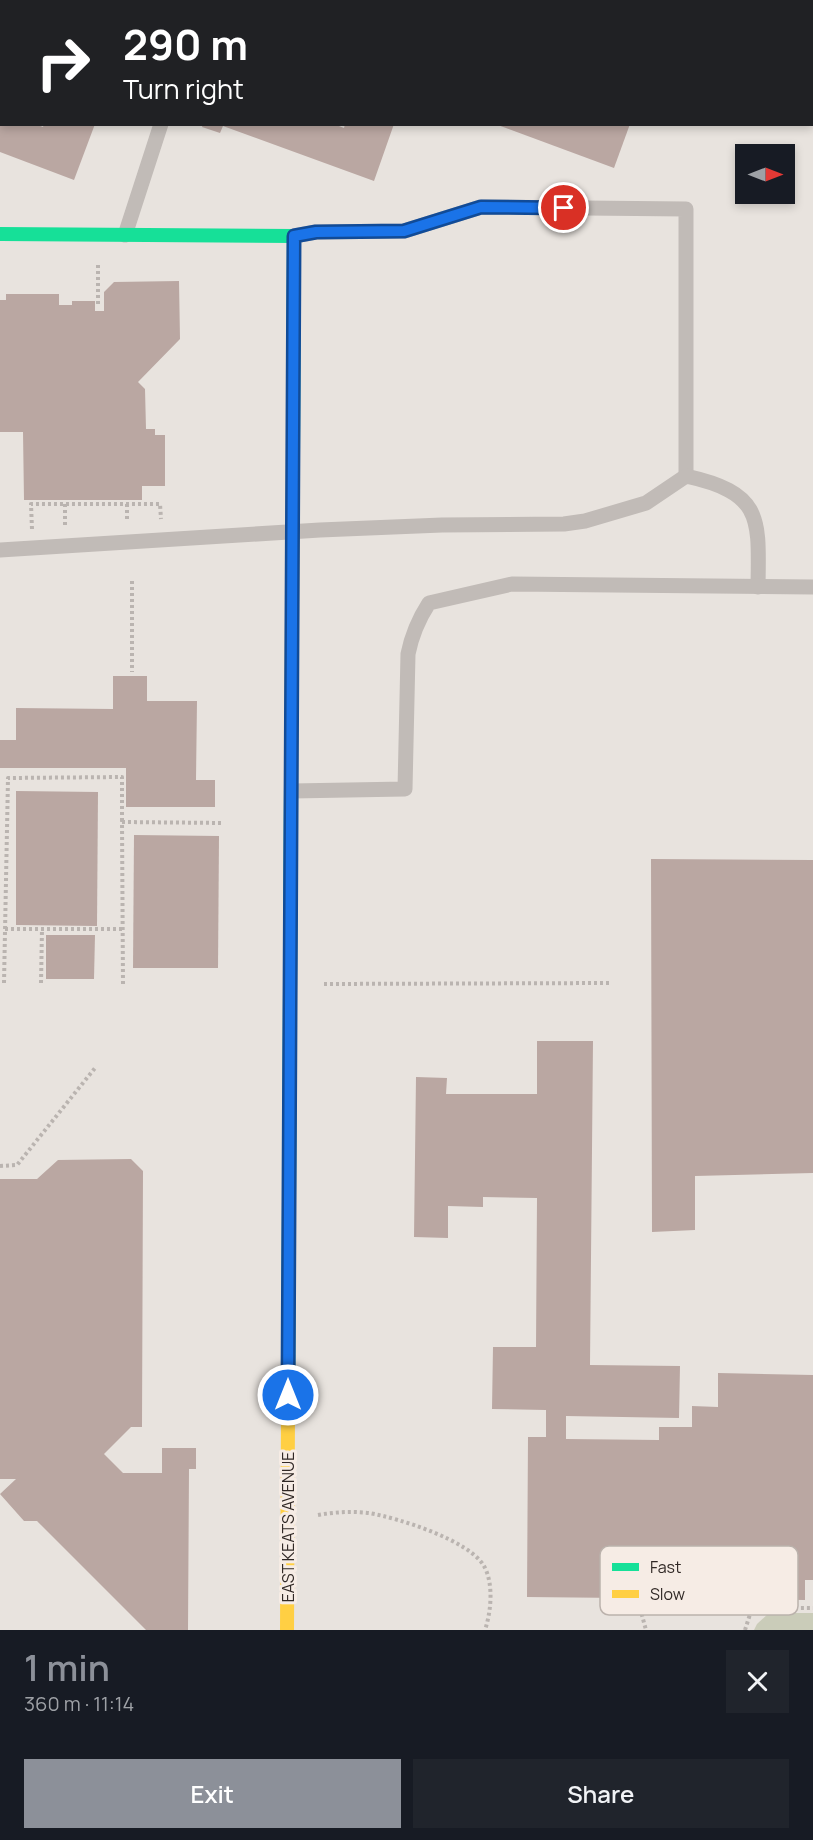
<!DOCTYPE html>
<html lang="en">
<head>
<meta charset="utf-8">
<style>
  :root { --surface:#171b24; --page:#20242c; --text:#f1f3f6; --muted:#9ea1a6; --accent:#8c9099 }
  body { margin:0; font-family:Manrope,sans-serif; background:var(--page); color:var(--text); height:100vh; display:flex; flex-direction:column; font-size:22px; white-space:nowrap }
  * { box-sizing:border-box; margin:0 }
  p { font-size:20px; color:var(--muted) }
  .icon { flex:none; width:33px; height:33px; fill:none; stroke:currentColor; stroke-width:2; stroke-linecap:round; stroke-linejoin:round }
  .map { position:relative; height:1630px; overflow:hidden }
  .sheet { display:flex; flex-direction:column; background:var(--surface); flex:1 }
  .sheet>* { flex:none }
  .banner { position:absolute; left:0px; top:0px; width:813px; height:126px; box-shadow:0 3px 9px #0003; background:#202124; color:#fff; overflow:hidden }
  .needle { width:39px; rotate:90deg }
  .tools { position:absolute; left:735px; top:144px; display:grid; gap:12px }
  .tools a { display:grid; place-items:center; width:60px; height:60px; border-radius:0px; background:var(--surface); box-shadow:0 3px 9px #0003; font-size:30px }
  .pin { position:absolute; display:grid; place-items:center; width:51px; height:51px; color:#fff; margin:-26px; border:3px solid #fff; border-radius:50%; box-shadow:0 2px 6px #0007 }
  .me { position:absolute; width:66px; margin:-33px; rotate:0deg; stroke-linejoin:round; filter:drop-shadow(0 0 4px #0008) }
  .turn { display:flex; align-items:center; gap:21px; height:126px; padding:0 24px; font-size:27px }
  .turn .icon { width:78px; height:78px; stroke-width:2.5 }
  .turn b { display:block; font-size:42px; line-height:51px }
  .round { display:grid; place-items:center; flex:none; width:63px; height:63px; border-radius:0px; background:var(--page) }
  .summary { display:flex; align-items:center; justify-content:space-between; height:102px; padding:0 24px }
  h1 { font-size:36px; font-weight:600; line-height:45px; color:var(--accent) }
  .primary-button { display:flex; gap:12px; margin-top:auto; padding:12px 24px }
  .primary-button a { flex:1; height:69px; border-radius:0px; background:var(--accent); color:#fff; font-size:24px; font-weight:600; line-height:69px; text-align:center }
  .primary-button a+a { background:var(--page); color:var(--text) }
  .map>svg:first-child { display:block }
</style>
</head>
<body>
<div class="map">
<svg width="813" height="1630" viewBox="0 0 813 1630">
  <rect width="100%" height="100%" fill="#e8e3de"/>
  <!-- green -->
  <path fill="#caccb9" d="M 769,1613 L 813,1613 L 813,1630 L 754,1630 L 757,1624 Z"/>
  <!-- building -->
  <g fill="#baa7a2">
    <path d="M 0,124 L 35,124 L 43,127 L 44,124 L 95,124 L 74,180 L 0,152 Z"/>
    <path d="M 203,124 L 334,124 L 344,128 L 345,124 L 394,124 L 374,181 L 223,126 L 220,133 L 202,127 Z"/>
    <path d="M 495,124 L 630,124 L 614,168 Z"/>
    <path d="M 179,281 L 180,339 L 138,382 L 145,389 L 146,429 L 155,429 L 155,435 L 165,435 L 165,486 L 142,486 L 142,500 L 24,500 L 23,432 L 0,432 L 0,300 L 6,300 L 6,294 L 59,294 L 59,305 L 72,305 L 72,301 L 95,301 L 95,311 L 104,311 L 104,292 L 114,282 Z"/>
    <path d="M 113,676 L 147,676 L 147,701 L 197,701 L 196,780 L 215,780 L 215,807 L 126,807 L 126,768 L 0,768 L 0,740 L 16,740 L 16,708 L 113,709 Z"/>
    <path d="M 16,791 L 98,792 L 97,926 L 16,925 Z"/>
    <path d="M 134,835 L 219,836 L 218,968 L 133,968 Z"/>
    <path d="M 651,859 L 813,860 L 813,1173 L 695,1176 L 695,1230 L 652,1232 Z"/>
    <path d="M 46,935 L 95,935 L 94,979 L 46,979 Z"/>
    <path d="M 537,1041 L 593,1041 L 590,1365 L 680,1366 L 679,1418 L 566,1416 L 566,1439 L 659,1440 L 659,1427 L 692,1427 L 692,1406 L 718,1407 L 718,1373 L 813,1375 L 813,1580 L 805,1580 L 805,1600 L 527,1597 L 528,1437 L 546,1437 L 546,1410 L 492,1409 L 493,1347 L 536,1347 L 537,1198 L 483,1197 L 483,1207 L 448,1206 L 448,1238 L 414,1237 L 416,1077 L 447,1078 L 446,1094 L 537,1094 Z"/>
    <path d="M 131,1159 L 143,1171 L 142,1427 L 131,1427 L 104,1454 L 123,1473 L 162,1473 L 162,1448 L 196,1448 L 196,1469 L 189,1469 L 188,1630 L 146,1630 L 37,1521 L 24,1521 L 0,1494 L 16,1479 L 0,1479 L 0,1179 L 37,1179 L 58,1160 Z"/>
  </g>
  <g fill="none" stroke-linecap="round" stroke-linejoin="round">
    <!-- path -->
    <g stroke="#bab4b0" stroke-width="4" stroke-dasharray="3 3" stroke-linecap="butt">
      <path d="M 75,2 L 76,0"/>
      <path d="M 316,2 L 317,0"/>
      <path d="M 376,2 L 376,0"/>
      <path d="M 488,2 L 488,0"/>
      <path d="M 604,2 L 604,0"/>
      <path d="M 0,84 L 2,85"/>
      <path d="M 98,265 L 98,305"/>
      <path d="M 65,504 L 65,527"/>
      <path d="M 127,504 L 127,521"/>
      <path d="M 32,529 L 31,504 L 160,504 L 161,519"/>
      <path d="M 132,581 L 132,672"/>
      <path d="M 5,929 L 122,929"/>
      <path d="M 4,983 L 8,778 L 122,777 L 122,822"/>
      <path d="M 41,983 L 42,929"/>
      <path d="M 123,984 L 122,822 L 224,823"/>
      <path d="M 324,984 L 609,983"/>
      <path d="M 0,1166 L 17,1165 L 95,1068"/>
      <path d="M 318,1515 C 335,1512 352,1511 369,1513 C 398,1518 469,1540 484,1566 C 494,1584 491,1612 485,1630"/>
      <path d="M 640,1608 L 646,1630"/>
      <path d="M 745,1630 L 752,1608 L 813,1608"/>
    </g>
    <!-- lane -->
    <g stroke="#c1bbb7" stroke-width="15">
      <path d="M 125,235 L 161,124"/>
      <path d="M 294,236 L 316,232 L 404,231 L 481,207 L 686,209 L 686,476"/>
      <path d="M 0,550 L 320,530 L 442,525 L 564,524 L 585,521 L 646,503 L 686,476 C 763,493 759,518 758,587"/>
      <path d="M 292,791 L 405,789 L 408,654 C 412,634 418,620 429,603 L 512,584 L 813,587"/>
    </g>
    <!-- fast -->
    <g stroke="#16e098" stroke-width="14">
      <path d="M 0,234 L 294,236 L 293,455"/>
      <path d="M 288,1412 L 291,785"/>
    </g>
    <!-- slow -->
    <g stroke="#ffcf43" stroke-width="14">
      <path d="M 291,785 L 293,455"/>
      <path d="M 287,1630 L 288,1412"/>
    </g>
  </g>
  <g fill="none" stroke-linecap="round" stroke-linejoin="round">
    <defs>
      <path id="route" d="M 288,1395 L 294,236 L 316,232 L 404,231 L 481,207 L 564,208"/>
    </defs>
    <!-- route casing -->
    <use href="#route" stroke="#114b97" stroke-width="15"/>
    <!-- route -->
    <use href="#route" stroke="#1a73e8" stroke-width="10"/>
  </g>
  <g text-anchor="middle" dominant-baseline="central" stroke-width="6" stroke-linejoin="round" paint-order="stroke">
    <!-- street labels -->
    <g font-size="16" fill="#312926" stroke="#f6ece5">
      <text transform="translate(288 1527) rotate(-90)">EAST KEATS AVENUE</text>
    </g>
  </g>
  <!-- legend -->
  <rect x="600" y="1546" width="198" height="69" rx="9" fill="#f6ece5" stroke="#bbb2ac" stroke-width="1.5"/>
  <rect x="612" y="1563" width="27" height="8" fill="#16e098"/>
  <rect x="612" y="1590" width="27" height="8" fill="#ffcf43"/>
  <g font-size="16" fill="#312926">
    <text x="650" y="1573">Fast</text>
    <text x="650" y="1600">Slow</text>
  </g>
</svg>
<div class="tools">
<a><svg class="needle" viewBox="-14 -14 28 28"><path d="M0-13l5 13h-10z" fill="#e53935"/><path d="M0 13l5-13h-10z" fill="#9ea1a6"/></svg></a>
</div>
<div class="pin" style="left:564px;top:208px;background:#d93025"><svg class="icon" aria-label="arrive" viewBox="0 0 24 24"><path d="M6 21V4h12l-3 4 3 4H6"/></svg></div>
<svg class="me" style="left:288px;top:1395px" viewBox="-20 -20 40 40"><circle r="17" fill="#1a73e8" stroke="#fff" stroke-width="3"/><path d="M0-11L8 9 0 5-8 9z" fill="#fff"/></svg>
<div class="banner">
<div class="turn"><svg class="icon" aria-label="right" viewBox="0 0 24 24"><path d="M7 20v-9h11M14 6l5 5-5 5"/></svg><div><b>290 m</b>Turn right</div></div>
</div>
</div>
<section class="sheet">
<div class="summary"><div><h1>1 min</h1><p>360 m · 11:14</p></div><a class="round"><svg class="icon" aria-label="close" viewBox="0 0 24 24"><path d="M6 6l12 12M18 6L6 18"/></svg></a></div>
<div class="primary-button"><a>Exit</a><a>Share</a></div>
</section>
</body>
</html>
